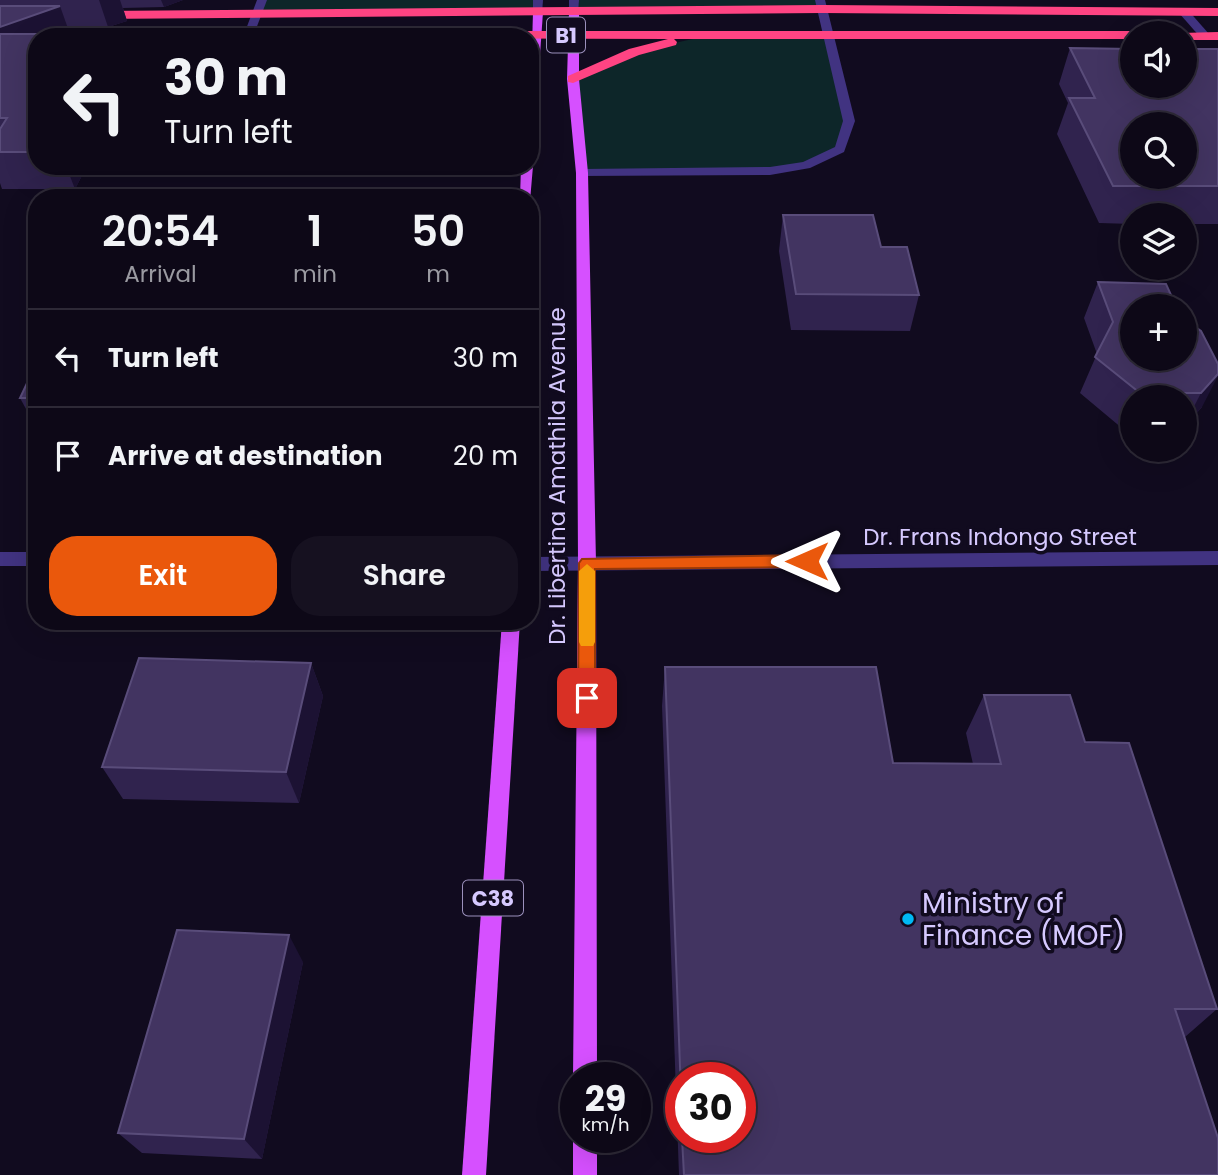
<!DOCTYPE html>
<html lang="en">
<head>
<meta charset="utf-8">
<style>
  :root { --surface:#0d0817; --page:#161120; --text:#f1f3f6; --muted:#9a9aa1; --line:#2d2936; --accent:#ea580c }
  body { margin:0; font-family:Poppins,sans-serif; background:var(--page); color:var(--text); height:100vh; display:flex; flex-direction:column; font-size:26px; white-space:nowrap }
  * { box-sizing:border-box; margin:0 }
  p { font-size:23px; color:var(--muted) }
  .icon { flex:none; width:38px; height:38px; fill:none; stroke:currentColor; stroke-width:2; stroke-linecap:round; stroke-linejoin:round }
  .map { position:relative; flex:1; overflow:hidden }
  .drawer { position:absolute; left:28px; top:189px; width:511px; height:441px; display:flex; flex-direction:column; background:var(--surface); border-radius:28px; box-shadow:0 7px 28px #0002,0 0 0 2px var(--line) }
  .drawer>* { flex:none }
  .banner { position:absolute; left:28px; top:28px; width:511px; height:147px; border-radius:28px; box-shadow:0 7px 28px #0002,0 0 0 2px var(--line); background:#0d0817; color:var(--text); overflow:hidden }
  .tools { position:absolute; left:1120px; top:21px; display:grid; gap:14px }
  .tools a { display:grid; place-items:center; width:77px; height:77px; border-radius:50%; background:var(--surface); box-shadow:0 7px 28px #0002,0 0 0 2px var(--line); font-size:35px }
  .speed { position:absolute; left:560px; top:1062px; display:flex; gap:14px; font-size:35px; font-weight:700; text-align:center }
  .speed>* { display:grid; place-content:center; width:91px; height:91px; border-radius:50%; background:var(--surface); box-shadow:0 7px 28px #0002,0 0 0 2px var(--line); line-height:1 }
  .speed small { font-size:18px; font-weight:400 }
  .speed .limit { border:10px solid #d22; background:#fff; color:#111 }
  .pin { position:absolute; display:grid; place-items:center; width:60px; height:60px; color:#fff; margin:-30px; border-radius:14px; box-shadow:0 4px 10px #0006 }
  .me { position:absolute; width:77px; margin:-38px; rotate:270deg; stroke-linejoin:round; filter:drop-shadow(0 0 5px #0008) }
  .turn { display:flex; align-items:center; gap:24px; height:147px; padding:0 21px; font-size:32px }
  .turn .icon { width:91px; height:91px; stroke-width:2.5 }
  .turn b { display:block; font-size:49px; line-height:60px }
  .eta { display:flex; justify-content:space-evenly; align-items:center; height:119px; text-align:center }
  .eta b { font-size:42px; font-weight:600; line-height:49px }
  .primary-button { display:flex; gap:14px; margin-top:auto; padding:14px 21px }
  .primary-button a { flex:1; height:80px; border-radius:28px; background:var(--accent); color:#fff; font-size:28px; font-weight:600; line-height:80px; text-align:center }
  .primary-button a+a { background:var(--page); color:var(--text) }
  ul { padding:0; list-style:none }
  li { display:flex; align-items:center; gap:21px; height:98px; padding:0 21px; border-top:2px solid var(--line) }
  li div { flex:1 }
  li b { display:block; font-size:26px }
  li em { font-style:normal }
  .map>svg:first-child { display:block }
</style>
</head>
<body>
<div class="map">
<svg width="1218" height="1175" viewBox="0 0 1218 1175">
  <rect width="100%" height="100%" fill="#110b1f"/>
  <!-- green -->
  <g fill="#0d2629">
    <path d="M 262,0 L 538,0 L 538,12 L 257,14 Z"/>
    <path d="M 574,0 L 820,0 L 822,9 L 574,11 Z"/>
    <path d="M 715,34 L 828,35 L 849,121 L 840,149 L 806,165 L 770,171 L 582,173 L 573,79 L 634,52 Z"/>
  </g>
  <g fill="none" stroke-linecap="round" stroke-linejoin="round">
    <!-- minor -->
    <g fill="#413381" fill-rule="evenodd">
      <path d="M 257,0 L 267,0 L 253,37 L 243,37 Z"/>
      <path d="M 533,0 L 543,0 L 542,14 L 533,12 Z"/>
      <path d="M 569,0 L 579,0 L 578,13 L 569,11 Z"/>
      <path d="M 815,0 L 825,0 L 855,121 L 844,152 L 810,168 L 770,175 L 578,176 L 578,170 L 582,169 L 770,167 L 803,162 L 835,147 L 843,121 Z"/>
      <path d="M 1179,9 L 1187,9 L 1209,34 L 1209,38 L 1201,38 L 1179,13 Z"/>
      <path d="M 1218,551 L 1218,565 L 530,571 L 530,557 Z"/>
      <rect x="0" y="552" width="37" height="14"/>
    </g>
    <!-- major -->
    <g fill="#d650ff" fill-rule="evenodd">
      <path d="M 574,8 L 579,11 L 579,79 L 588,173 L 596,563 L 597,1078 L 576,1078 L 576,1084 L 573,1078 L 578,563 L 576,173 L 567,79 L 569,11 Z"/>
      <path d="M 538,9 L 543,12 L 536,112 L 530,115 L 533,12 Z"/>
      <path d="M 530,163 L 533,166 L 530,201 L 530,198 L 520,198 L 521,166 L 530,166 Z"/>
      <path d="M 502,621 L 520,621 L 486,1175 L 462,1175 Z"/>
      <path d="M 576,1131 L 576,1138 L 597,1138 L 597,1175 L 573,1175 L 573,1138 Z"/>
    </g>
    <!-- highway -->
    <g fill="#ff4483" fill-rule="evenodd">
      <path d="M 822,5 L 1218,8 L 1218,16 L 822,13 L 97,19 L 91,15 L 97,11 Z"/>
      <path d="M 119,31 L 1132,31 L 1137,33 L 1132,33 L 1132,39 L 674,39 L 677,42 L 676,45 L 639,55 L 573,83 L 568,82 L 568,76 L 629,49 L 668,39 L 114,37 L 114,32 Z"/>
      <path d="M 1218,32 L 1218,40 L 1185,40 L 1185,33 L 1181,33 Z"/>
      <path d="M 530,85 L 537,87 L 537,93 L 530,94 Z"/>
    </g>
  </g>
  <!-- wall -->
  <g fill="#30234e" fill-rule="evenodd">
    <path d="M 0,0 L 183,0 L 164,7 L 123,8 L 127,21 L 108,27 L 68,27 L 70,34 L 37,37 L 37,166 L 87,166 L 75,189 L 2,189 L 0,183 Z"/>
    <path d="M 1070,48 L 1218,49 L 1218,224 L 1185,224 L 1185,215 L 1132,215 L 1132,224 L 1099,223 L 1057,134 L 1068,103 L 1059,84 Z"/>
    <path d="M 783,215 L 881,247 L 919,295 L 910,331 L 791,330 L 779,251 Z"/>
    <path d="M 1098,282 L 1132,306 L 1201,331 L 1202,407 L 1185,426 L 1185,397 L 1132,397 L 1132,429 L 1123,429 L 1080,393 L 1097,354 L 1084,318 Z"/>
    <path d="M 37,362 L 37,429 L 20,398 Z"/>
    <path d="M 311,663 L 323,696 L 299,803 L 123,799 L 102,767 Z"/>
    <path d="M 665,667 L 893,763 L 973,764 L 966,733 L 984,695 L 1085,742 L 1217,1009 L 1185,1037 L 1218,1175 L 679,1175 L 662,706 ZM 681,1078 L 740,1138 L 681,1138 Z"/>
    <path d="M 303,962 L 262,1159 L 142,1153 L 118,1133 Z"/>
  </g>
  <!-- shaded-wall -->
  <g fill="#1c1233">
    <path d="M 99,0 L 120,0 L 127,21 L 108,27 Z"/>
    <path d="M 161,0 L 183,0 L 164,7 Z"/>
    <path d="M 60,6 L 71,37 L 0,67 L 0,27 Z"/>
    <path d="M 66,166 L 87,166 L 75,189 Z"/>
    <path d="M 1218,374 L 1218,376 L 1202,407 L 1185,426 L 1185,424 L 1201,393 Z"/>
    <path d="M 311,663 L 323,696 L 299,803 L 286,772 Z"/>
    <path d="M 289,935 L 303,962 L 262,1159 L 244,1139 Z"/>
  </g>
  <!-- building -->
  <g fill="#423461" stroke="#594c7a" stroke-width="2" fill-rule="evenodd">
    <path d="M 0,6 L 60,6 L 0,27 Z"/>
    <path d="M 0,34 L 147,34 L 146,37 L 37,37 L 37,152 L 0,152 L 0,129 L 7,118 L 0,118 Z"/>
    <path d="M 1070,48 L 1132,49 L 1132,86 L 1185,86 L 1185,49 L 1218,49 L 1218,186 L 1113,186 L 1069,98 L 1095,98 ZM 1132,124 L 1185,124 L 1185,177 L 1132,177 Z"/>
    <path d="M 783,215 L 873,215 L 881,247 L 907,247 L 919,295 L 796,294 Z"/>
    <path d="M 1098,282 L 1166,284 L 1176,306 L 1132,306 L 1132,359 L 1185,359 L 1185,320 L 1201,331 L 1218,364 L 1218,374 L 1201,393 L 1140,393 L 1095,357 L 1113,322 Z"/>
    <path d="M 37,362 L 37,398 L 20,398 Z"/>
    <path d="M 139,658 L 311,663 L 286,772 L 102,767 Z"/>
    <path d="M 665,667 L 876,667 L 893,763 L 1001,764 L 984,695 L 1070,695 L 1085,742 L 1129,743 L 1217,1009 L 1175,1009 L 1218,1138 L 1218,1175 L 684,1175 L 682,1138 L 740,1138 L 740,1078 L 681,1078 L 681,1093 Z"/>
    <path d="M 177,930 L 289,935 L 244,1139 L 118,1133 Z"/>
  </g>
  <!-- route -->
  <path fill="#ea580c" stroke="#983908" stroke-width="2" d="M 807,555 L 814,561 L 807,567 L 595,569 L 595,698 L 593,703 L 587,705 L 581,703 L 578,698 L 579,563 L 582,559 Z"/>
  <!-- slow -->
  <path fill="#f59e0b" d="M 587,564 L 595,571 L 595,642 L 593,646 L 581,646 L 579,642 L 579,571 Z"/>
  <!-- markers -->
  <circle fill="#00b9f4" stroke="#110b1f" stroke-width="2.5" cx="908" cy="919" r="7"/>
  <g text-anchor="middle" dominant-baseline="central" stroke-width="7" stroke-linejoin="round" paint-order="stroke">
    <!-- shield labels -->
    <g fill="#110b1f" stroke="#9b90bc" stroke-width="2">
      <rect x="547" y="17.5" width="38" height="35" rx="5"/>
      <rect x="463" y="880.5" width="60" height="35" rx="5"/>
    </g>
    <g font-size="21" font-weight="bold" fill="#d6c9ff">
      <text x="566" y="35">B1</text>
      <text x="493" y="898">C38</text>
    </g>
    <!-- street labels -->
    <g font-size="23" fill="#d6c9ff" stroke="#110b1f">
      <text transform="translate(557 476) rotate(-90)">Dr. Libertina Amathila Avenue</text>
      <text x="1000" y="537">Dr. Frans Indongo Street</text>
    </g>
    <!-- near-poi labels -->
    <g font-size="28" fill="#d6c9ff" stroke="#110b1f" text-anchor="start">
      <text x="922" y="903">Ministry of<tspan x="922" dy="32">Finance (MOF)</tspan></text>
    </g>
  </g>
</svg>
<div class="tools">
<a><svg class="icon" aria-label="sound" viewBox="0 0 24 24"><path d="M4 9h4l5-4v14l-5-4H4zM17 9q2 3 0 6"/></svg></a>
<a><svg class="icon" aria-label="search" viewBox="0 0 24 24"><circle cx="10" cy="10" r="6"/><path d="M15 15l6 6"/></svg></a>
<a><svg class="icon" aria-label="layers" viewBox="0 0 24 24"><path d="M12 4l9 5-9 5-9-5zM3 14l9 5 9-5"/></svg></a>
<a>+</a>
<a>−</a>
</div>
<div class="speed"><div>29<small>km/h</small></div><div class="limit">30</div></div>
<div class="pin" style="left:587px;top:698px;background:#d93025"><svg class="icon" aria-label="arrive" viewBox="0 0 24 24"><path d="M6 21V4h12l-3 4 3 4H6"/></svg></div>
<svg class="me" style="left:807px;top:561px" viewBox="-20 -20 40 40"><path d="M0-17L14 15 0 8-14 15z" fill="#ea580c" stroke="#fff" stroke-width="4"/></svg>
<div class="banner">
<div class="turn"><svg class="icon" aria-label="left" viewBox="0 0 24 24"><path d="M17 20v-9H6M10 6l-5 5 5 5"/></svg><div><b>30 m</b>Turn left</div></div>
</div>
<section class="drawer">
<div class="eta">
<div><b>20:54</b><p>Arrival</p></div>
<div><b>1</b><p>min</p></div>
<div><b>50</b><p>m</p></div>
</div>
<ul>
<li><svg class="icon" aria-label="left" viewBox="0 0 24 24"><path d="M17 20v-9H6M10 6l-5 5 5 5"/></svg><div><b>Turn left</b></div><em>30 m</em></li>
<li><svg class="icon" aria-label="arrive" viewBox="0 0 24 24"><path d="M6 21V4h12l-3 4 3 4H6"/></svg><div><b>Arrive at destination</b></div><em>20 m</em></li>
</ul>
<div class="primary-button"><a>Exit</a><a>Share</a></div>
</section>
</div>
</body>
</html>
